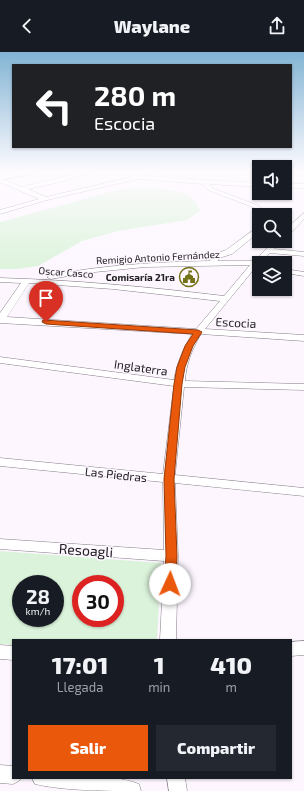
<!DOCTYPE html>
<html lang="es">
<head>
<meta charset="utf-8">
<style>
  :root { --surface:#171b24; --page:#242831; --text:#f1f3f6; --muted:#9ea1a6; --accent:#ea580c }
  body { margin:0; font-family:"Exo 2",sans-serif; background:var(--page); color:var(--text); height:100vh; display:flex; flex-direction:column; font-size:15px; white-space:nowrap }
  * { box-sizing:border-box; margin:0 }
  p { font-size:13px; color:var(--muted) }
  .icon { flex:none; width:22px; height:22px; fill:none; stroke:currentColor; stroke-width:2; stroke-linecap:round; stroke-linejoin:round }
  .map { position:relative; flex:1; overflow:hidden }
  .sheet { position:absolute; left:12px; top:587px; width:280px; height:140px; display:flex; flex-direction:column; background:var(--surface); border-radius:0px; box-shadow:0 1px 3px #0004 }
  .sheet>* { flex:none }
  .hud { position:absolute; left:12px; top:12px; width:280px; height:84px; border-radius:0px; box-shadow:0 1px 3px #0004; background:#202124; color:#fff; overflow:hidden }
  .buttons { position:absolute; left:252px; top:108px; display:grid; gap:8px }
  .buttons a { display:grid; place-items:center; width:40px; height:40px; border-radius:0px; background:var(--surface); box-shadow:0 1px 3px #0004; font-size:20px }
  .speed { position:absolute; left:12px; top:523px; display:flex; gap:8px; font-size:20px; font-weight:700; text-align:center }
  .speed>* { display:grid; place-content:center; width:52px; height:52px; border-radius:50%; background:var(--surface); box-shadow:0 1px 3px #0004; line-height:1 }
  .speed small { font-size:10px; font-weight:400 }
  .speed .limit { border:6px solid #d22; background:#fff; color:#111 }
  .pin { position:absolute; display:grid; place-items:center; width:34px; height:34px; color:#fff; margin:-41px -17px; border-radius:50% 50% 50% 0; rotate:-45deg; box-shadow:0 0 4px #0007 }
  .pin .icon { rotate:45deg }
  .me { position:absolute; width:44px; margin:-22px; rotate:2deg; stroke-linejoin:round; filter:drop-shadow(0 0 3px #0008) }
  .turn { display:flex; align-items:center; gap:14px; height:84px; padding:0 16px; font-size:18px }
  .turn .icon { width:52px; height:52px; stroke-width:2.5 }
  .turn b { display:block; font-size:28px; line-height:34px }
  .eta { display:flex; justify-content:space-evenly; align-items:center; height:68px; text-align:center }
  .eta b { font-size:24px; font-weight:800; line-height:28px }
  .cta { display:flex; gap:8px; margin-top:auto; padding:8px 16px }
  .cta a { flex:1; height:46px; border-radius:0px; background:var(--accent); color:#fff; font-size:16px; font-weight:800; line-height:46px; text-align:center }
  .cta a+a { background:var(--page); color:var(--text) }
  header { display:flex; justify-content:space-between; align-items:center; height:52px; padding:0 16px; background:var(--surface); font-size:18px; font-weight:800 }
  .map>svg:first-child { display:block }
</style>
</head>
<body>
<header><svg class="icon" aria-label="back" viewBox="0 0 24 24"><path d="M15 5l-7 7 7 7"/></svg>Waylane<svg class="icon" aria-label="share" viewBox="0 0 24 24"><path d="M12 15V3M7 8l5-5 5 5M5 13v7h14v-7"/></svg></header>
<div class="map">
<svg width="304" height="739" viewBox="0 0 304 739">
  <rect width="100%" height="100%" fill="#fdf6ff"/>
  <!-- green -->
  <g fill="#dbf3da" fill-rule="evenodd">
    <path d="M 137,135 C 149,136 181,137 190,144 C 195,148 198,153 200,159 L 187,168 L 118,179 L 82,189 L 38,214 L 17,217 L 0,217 L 0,170 L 118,138 Z"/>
    <path d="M 0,499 L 161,511 L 157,588 L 13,588 L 13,593 L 0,592 ZM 21,532 L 55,532 L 55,566 L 21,566 ZM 81,532 L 115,532 L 115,566 L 81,566 Z"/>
  </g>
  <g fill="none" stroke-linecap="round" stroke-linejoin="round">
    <defs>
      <g id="street">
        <path d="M 86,119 L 95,119 L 60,130 L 28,137 L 46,145 L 132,125 L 120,119 L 128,119 L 138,123 L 149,119 L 158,119 L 146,124 L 259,131 L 259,135 L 209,132 L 212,136 L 259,154 L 265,159 L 264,163 L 259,163 L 259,164 L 259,160 L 255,156 L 208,138 L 203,132 L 138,127 L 47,148 L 0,162 L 0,158 L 39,147 L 0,130 L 0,126 L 22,135 Z"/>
        <rect x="285" y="132" width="19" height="4"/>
        <path d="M 304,161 L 304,167 L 288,184 L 285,184 L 285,178 Z"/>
        <path d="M 259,174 L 259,180 L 232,202 L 219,206 L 218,209 L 254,209 L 274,189 L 282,189 L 274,197 L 304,200 L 304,204 L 270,201 L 259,211 L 205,277 L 304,283 L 304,289 L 201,282 C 192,297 186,312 185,329 L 304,332 L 304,338 L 184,335 L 175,423 L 304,436 L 304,444 L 175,431 L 178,504 L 176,588 L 160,588 L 164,509 L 0,497 L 0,487 L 164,498 L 163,430 L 0,414 L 0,406 L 163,422 L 174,334 L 0,311 L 0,305 L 174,328 C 177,311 183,297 192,282 L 0,271 L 0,261 L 21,231 L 0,230 L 0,226 C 74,228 149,235 224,244 L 250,213 L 145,215 L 85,221 L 51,227 L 47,225 L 51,223 C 105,213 156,210 210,209 L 213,203 L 226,198 ZM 29,231 L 113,237 L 220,249 L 196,277 L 7,265 Z"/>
        <path d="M 285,217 L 304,220 L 304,224 L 285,221 Z"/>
        <path d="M 304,589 L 304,603 L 291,604 L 291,590 Z"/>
        <path d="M 0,593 L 13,594 L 13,608 L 0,607 Z"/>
        <path d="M 0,713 L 13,714 L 13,726 L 21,726 L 19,729 L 13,732 L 0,731 Z"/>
        <path d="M 32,726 C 63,726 111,721 139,732 L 141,739 C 110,739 63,739 35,732 Z"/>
        <path d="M 167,726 L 185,726 L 187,739 L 169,739 Z"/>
      </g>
      <path id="secondary" d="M 17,119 L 34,119 L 33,121 L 0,128 L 0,122 Z"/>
    </defs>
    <!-- street casing -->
    <use href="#street" stroke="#857d87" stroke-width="1"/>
    <!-- secondary casing -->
    <use href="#secondary" stroke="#857d87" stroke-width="2"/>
    <!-- street -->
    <use href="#street" fill="#fff" fill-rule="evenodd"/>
    <!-- secondary -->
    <use href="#secondary" fill="#fff" fill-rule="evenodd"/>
  </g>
  <!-- sky -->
  <linearGradient id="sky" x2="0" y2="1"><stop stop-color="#82b4d4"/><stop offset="0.54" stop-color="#fefbff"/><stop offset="1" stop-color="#fefbff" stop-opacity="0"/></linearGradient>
  <rect width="304" height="222" fill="url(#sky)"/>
  <!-- route -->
  <path fill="#ea580c" stroke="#983908" d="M 43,268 L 198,278 L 202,280 L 193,294 L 185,315 L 182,332 L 174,427 L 177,504 L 176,532 L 174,535 L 170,536 L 166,535 L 164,532 L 166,504 L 164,427 L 174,332 L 177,315 L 185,294 L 193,282 L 46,272 L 42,270 Z"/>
  <!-- icons -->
  <defs>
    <symbol id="civic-ring" viewBox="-11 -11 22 22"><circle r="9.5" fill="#fdf6ff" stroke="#737216" stroke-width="1.5"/><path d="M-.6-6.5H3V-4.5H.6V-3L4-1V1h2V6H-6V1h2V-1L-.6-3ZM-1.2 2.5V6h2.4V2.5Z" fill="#737216"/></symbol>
  </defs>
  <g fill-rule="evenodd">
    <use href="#civic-ring" x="178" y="214" width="22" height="22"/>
  </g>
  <g text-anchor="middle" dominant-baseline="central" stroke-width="3" stroke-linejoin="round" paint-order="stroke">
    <!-- far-street labels -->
    <g font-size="10" fill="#232024" stroke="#fdf6ff">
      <text transform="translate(158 205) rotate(-3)">Remigio Antonio Fernández</text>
      <text transform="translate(66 220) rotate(4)">Oscar Casco</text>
    </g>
    <!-- far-poi labels -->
    <g font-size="10" font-weight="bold" fill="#232024" stroke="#fdf6ff" text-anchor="end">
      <text x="175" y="225">Comisaría 21ra</text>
    </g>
    <!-- street labels -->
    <g font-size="12" fill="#232024" stroke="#fdf6ff">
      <text transform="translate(236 270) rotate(3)">Escocia</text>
      <text transform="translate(141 315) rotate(8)">Inglaterra</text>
      <text transform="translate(116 422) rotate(6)">Las Piedras</text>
    </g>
    <!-- near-street labels -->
    <g font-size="14" fill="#232024" stroke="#fdf6ff">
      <text transform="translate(86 498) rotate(4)">Resoagli</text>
    </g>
  </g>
</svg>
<div class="buttons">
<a><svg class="icon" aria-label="sound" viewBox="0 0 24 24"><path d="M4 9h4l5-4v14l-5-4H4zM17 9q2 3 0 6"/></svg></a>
<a><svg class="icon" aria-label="search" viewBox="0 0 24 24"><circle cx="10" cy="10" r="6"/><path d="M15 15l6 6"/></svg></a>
<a><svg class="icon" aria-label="layers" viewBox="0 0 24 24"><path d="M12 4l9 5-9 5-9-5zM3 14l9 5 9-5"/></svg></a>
</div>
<div class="speed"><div>28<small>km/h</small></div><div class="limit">30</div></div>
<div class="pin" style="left:46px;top:270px;background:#d93025"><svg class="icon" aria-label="arrive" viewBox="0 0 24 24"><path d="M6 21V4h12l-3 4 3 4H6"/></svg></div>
<svg class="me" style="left:170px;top:532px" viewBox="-20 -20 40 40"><circle r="19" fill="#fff"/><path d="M0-13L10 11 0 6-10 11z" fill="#ea580c"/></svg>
<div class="hud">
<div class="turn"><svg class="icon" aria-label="left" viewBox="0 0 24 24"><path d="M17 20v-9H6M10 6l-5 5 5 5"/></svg><div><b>280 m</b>Escocia</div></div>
</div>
<section class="sheet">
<div class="eta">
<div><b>17:01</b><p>Llegada</p></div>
<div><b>1</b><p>min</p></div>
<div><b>410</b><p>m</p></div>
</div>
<div class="cta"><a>Salir</a><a>Compartir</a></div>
</section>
</div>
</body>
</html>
